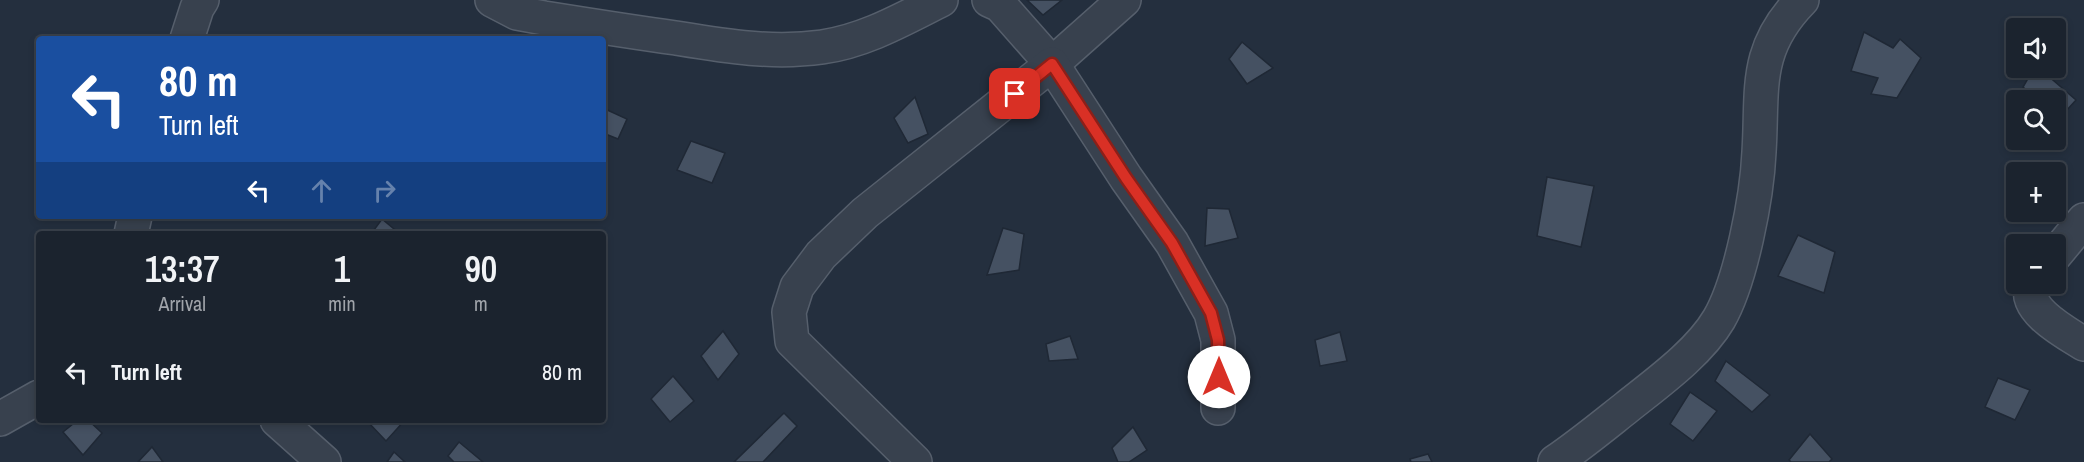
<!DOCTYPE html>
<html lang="en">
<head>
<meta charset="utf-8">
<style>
  :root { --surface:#1b232e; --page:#242b36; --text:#f1f3f6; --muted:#a0a4aa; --line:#39404a }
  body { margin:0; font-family:"Archivo Narrow",sans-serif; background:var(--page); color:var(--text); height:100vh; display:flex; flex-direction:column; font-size:22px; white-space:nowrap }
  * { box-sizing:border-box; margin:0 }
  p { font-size:20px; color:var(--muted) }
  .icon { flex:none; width:33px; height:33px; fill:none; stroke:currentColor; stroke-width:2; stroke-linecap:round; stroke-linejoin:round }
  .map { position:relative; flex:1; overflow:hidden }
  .panel { position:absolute; left:36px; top:231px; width:570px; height:192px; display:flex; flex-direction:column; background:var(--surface); border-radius:6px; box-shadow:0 3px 9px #0003,0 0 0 2px var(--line) }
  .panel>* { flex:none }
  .hud { position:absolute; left:36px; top:36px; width:570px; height:183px; border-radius:6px; box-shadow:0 3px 9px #0003,0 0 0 2px var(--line); background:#1a4fa0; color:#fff; overflow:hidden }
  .controls { position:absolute; left:2006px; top:18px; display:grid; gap:12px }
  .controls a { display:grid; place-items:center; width:60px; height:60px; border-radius:6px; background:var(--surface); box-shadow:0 3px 9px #0003,0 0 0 2px var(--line); font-size:30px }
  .pin { position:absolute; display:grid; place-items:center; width:51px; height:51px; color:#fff; margin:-26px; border-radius:12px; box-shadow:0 3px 9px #0006 }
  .me { position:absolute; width:66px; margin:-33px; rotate:0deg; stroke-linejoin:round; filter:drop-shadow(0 0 4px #0008) }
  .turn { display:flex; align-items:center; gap:21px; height:126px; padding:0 24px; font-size:27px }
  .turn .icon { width:78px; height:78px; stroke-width:2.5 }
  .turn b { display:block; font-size:42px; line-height:51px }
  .lanes { display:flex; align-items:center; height:57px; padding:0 24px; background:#0003; justify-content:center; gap:30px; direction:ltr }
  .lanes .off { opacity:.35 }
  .eta { display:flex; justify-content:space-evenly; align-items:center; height:102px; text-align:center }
  .eta b { font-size:36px; font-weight:600; line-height:42px }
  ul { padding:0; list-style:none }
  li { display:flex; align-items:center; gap:18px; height:78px; padding:0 24px }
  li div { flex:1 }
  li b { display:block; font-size:22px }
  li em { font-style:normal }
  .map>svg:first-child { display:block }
</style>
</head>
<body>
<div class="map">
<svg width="2084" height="462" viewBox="0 0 2084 462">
  <rect width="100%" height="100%" fill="#242f3e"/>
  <!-- building -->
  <g fill="#455162" stroke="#1f2835" stroke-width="1.5">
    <path d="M 1027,0 L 1062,0 L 1043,15 Z"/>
    <path d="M 1864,32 L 1893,48 L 1900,39 L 1921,58 L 1897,98 L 1871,94 L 1878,78 L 1851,71 Z"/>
    <path d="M 1242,42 L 1273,68 L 1247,84 L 1229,59 Z"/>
    <path d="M 2034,68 L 2039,68 L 2076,100 L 2057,121 L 2055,119 L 2055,100 L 2037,100 L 2023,87 Z"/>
    <path d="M 915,97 L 928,134 L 908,143 L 894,118 Z"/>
    <path d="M 603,108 L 627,119 L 618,139 L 603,133 Z"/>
    <path d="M 691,141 L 725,153 L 712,183 L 677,170 Z"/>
    <path d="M 1547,177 L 1594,186 L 1581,247 L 1537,236 Z"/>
    <path d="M 1207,208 L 1229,209 L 1238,238 L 1205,246 Z"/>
    <path d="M 382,219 L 400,234 L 371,234 Z"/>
    <path d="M 1003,228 L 1024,234 L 1019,270 L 987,275 Z"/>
    <path d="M 1798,235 L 1835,252 L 1824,293 L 1778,276 Z"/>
    <path d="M 723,331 L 739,354 L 718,380 L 701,356 Z"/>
    <path d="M 1340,332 L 1347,361 L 1320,366 L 1315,340 Z"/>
    <path d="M 1070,336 L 1078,359 L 1049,361 L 1046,344 Z"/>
    <path d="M 1726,361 L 1770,395 L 1752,412 L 1715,381 Z"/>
    <path d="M 673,376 L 694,401 L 670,422 L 651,399 Z"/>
    <path d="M 1998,378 L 2030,390 L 2015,420 L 1985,407 Z"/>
    <path d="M 1690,392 L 1717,411 L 1693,441 L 1670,424 Z"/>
    <path d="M 784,413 L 797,426 L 763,462 L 734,462 Z"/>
    <path d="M 78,420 L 88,420 L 102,433 L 83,455 L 63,432 Z"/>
    <path d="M 370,420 L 405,420 L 386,441 L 368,422 Z"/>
    <path d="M 1133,427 L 1147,450 L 1129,462 L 1118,462 L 1112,448 Z"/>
    <path d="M 1810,434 L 1832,459 L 1829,462 L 1791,462 L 1789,460 Z"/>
    <path d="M 459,442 L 483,462 L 454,462 L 448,456 Z"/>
    <path d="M 152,447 L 163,462 L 138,462 Z"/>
    <path d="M 394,452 L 405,462 L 387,462 Z"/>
    <path d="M 1428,454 L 1432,462 L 1411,462 L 1410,459 Z"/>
  </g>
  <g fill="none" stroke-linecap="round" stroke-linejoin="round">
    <defs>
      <g id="minor">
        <path d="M 492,0 L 517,13 L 544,18 C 588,25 632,32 676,38 C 725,46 772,54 822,47 C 865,41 903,19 941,0"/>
        <path d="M 989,0 L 1000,5 L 1052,64 L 1124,0"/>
        <path d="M 187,39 L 197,8 L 202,0"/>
        <path d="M 131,234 L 135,216"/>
        <path d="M 2055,255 L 2084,220"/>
        <path d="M 2033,284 C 2019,308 2068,334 2084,344"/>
        <path d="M 0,419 L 39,397"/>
        <path d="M 277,420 L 324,462"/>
        <path d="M 915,462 L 792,341 L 789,312 L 797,287 L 821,255 L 865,213 L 1052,64 L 1126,178 L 1172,243 L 1211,313 L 1218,340 L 1218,408"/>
        <path d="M 1555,462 C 1580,445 1603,426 1627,407 C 1657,383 1699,353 1719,319 C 1741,281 1757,197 1759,152 C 1763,89 1753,50 1802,0"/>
      </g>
    </defs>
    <!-- minor casing -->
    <use href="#minor" stroke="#565f6c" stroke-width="36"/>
    <!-- minor -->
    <use href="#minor" stroke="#38414e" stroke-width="33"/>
  </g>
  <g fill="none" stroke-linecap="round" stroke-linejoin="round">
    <defs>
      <path id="route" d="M 1015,94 L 1052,64 L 1126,178 L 1172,243 L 1211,313 L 1218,340 L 1219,377"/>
    </defs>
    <!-- route casing -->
    <use href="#route" stroke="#8d1f18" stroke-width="15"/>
    <!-- route -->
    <use href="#route" stroke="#d93025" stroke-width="10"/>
  </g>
</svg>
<div class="controls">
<a><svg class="icon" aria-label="sound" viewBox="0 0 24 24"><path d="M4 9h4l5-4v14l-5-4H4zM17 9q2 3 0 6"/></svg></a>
<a><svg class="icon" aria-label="search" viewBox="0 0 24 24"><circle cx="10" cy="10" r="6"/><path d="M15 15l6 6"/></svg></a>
<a>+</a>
<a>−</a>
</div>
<div class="pin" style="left:1015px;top:94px;background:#d93025"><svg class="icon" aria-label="arrive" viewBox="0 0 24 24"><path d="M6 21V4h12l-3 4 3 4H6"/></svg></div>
<svg class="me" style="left:1219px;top:377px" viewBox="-20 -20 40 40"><circle r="19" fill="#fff"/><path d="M0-13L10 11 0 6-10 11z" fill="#d93025"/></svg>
<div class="hud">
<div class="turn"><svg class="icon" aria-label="left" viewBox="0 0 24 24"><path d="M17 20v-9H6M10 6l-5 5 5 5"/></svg><div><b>80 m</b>Turn left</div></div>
<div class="lanes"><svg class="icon" aria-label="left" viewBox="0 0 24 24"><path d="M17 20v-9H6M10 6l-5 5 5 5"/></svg><svg class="icon off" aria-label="ahead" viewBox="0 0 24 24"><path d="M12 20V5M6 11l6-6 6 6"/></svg><svg class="icon off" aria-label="right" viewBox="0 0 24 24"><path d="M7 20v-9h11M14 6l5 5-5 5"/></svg></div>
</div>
<section class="panel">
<div class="eta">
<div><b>13:37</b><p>Arrival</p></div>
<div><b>1</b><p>min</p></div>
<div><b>90</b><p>m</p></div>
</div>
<ul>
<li><svg class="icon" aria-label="left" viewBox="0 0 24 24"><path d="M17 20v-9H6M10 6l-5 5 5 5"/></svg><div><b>Turn left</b></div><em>80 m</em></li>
</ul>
</section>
</div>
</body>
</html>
